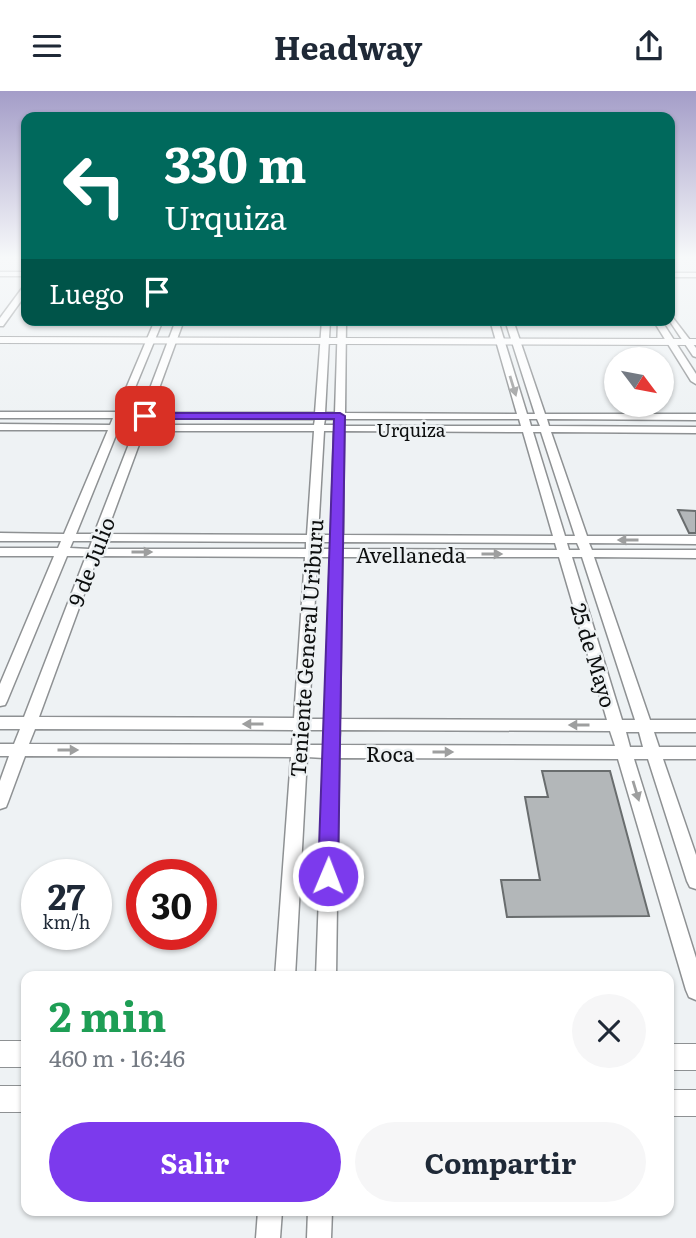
<!DOCTYPE html>
<html lang="es">
<head>
<meta charset="utf-8">
<style>
  :root { --surface:#fff; --page:#f6f6f7; --text:#1f2937; --muted:#747a83; --accent:#7c3aed }
  body { margin:0; font-family:Literata,serif; background:var(--page); color:var(--text); height:100vh; display:flex; flex-direction:column; font-size:26px; white-space:nowrap }
  * { box-sizing:border-box; margin:0 }
  p { font-size:23px; color:var(--muted) }
  .icon { flex:none; width:38px; height:38px; fill:none; stroke:currentColor; stroke-width:2; stroke-linecap:round; stroke-linejoin:round }
  .map { position:relative; flex:1; overflow:hidden }
  .side { position:absolute; left:21px; top:880px; width:653px; height:245px; display:flex; flex-direction:column; background:var(--surface); border-radius:14px; box-shadow:0 2px 5px #0004 }
  .side>* { flex:none }
  .hud { position:absolute; left:21px; top:21px; width:654px; height:214px; border-radius:14px; box-shadow:0 2px 5px #0004; background:#00695c; color:#fff; overflow:hidden }
  .needle { width:46px; rotate:122deg }
  .buttons { position:absolute; left:604px; top:256px; display:grid; gap:14px }
  .buttons a { display:grid; place-items:center; width:70px; height:70px; border-radius:50%; background:var(--surface); box-shadow:0 2px 5px #0004; font-size:35px }
  .speed { position:absolute; left:21px; top:768px; display:flex; gap:14px; font-size:35px; font-weight:700; text-align:center }
  .speed>* { display:grid; place-content:center; width:91px; height:91px; border-radius:50%; background:var(--surface); box-shadow:0 2px 5px #0004; line-height:1 }
  .speed small { font-size:18px; font-weight:400 }
  .speed .limit { border:10px solid #d22; background:#fff; color:#111 }
  .pin { position:absolute; display:grid; place-items:center; width:60px; height:60px; color:#fff; margin:-30px; border-radius:14px; box-shadow:0 4px 10px #0006 }
  .me { position:absolute; width:77px; margin:-38px; rotate:1deg; stroke-linejoin:round; filter:drop-shadow(0 0 5px #0008) }
  .turn { display:flex; align-items:center; gap:24px; height:147px; padding:0 28px; font-size:32px }
  .turn .icon { width:91px; height:91px; stroke-width:2.5 }
  .turn b { display:block; font-size:49px; line-height:60px }
  .then { display:flex; align-items:center; height:66px; padding:0 28px; background:#0003; gap:14px; font-size:26px }
  .round { display:grid; place-items:center; flex:none; width:74px; height:74px; border-radius:37px; background:var(--page) }
  .head { display:flex; align-items:center; justify-content:space-between; height:119px; padding:0 28px }
  h1 { font-size:42px; font-weight:700; line-height:52px; color:#1e9e55 }
  .cta { display:flex; gap:14px; margin-top:auto; padding:14px 28px }
  .cta a { flex:1; height:80px; border-radius:42px; background:var(--accent); color:#fff; font-size:28px; font-weight:700; line-height:80px; text-align:center }
  .cta a+a { background:var(--page); color:var(--text) }
  header { display:flex; justify-content:space-between; align-items:center; height:91px; padding:0 28px; background:var(--surface); font-size:32px; font-weight:700 }
  .map>svg:first-child { display:block }
</style>
</head>
<body>
<header><svg class="icon" aria-label="menu" viewBox="0 0 24 24"><path d="M4 6h16M4 12h16M4 18h16"/></svg>Headway<svg class="icon" aria-label="share" viewBox="0 0 24 24"><path d="M12 15V3M7 8l5-5 5 5M5 13v7h14v-7"/></svg></header>
<div class="map">
<svg width="696" height="1147" viewBox="0 0 696 1147">
  <rect width="100%" height="100%" fill="#eef2f4"/>
  <!-- building -->
  <g fill="#b3b7b9" stroke="#696d6e" stroke-width="2">
    <path d="M 678,419 L 696,420 L 696,442 L 689,442 Z"/>
    <path d="M 542,680 L 610,680 L 649,825 L 507,826 L 501,789 L 540,789 L 525,706 L 548,706 Z"/>
  </g>
  <g fill="none" stroke-linecap="round" stroke-linejoin="round">
    <defs>
      <g id="minor">
        <rect x="0" y="181" width="26" height="4"/>
        <rect x="670" y="182" width="26" height="4"/>
        <path d="M 23,196 L 26,196 L 26,203 L 3,235 L 0,235 L 0,227 Z"/>
        <path d="M 670,223 L 696,257 L 696,266 L 693,265 L 669,229 Z"/>
        <path d="M 155,229 L 163,229 L 125,321 L 141,321 L 176,229 L 184,229 L 150,322 L 315,322 L 322,229 L 330,229 L 325,322 L 335,322 L 338,229 L 346,229 L 345,322 L 517,323 L 490,229 L 498,229 L 527,323 L 535,323 L 505,229 L 513,229 L 545,323 L 696,323 L 696,329 L 547,328 L 549,335 L 696,336 L 696,342 L 551,341 L 587,445 L 696,445 L 696,453 L 589,452 L 592,459 L 696,459 L 696,467 L 594,466 L 650,629 L 696,629 L 696,641 L 654,641 L 659,656 L 696,656 L 696,668 L 663,668 L 696,764 L 696,798 L 690,796 L 687,790 L 648,668 L 634,668 L 696,867 L 696,909 L 689,906 L 686,899 L 618,668 L 339,667 L 336,886 L 316,886 L 324,667 L 307,666 L 295,886 L 275,886 L 291,666 L 25,665 L 8,711 L 6,716 L 0,718 L 0,690 L 9,665 L 0,665 L 0,653 L 14,653 L 20,638 L 0,638 L 0,626 L 24,626 L 86,465 L 67,465 L 7,610 L 5,614 L 0,615 L 0,593 L 54,465 L 0,465 L 0,457 L 58,457 L 61,450 L 0,450 L 0,442 L 64,443 L 108,339 L 0,339 L 0,333 L 110,334 L 113,327 L 0,327 L 0,321 L 116,321 ZM 123,327 L 138,327 L 136,334 L 120,334 ZM 148,327 L 315,328 L 314,334 L 146,334 ZM 325,328 L 335,328 L 334,334 L 324,334 ZM 344,328 L 519,328 L 521,335 L 344,335 ZM 529,328 L 537,328 L 540,335 L 531,335 ZM 118,339 L 134,340 L 94,443 L 76,443 ZM 144,340 L 314,340 L 307,444 L 106,443 ZM 324,340 L 334,340 L 331,444 L 318,444 ZM 344,340 L 523,341 L 553,445 L 343,444 ZM 533,341 L 541,341 L 575,445 L 565,445 ZM 73,450 L 92,450 L 89,458 L 70,457 ZM 103,450 L 306,451 L 306,458 L 101,458 ZM 318,451 L 331,451 L 330,458 L 318,458 ZM 343,451 L 555,452 L 557,459 L 342,458 ZM 567,452 L 577,452 L 580,459 L 569,459 ZM 98,465 L 305,466 L 294,627 L 39,626 ZM 317,466 L 330,466 L 325,628 L 309,628 ZM 342,466 L 559,466 L 607,629 L 340,628 ZM 572,466 L 582,466 L 635,629 L 622,629 ZM 35,638 L 293,639 L 292,654 L 29,653 ZM 308,639 L 324,639 L 324,654 L 307,654 ZM 340,639 L 610,640 L 615,655 L 339,654 ZM 626,641 L 639,641 L 643,656 L 630,656 Z"/>
        <path d="M 653,229 L 661,229 L 696,283 L 696,293 L 691,290 Z"/>
        <path d="M 258,1120 L 282,1120 L 280,1147 L 256,1147 Z"/>
        <path d="M 308,1120 L 332,1120 L 331,1147 L 307,1147 Z"/>
      </g>
      <g id="tertiary">
        <path d="M 0,246 L 696,248 L 696,254 L 0,252 Z"/>
        <rect x="0" y="950" width="26" height="26"/>
        <rect x="668" y="953" width="28" height="26"/>
        <rect x="0" y="995" width="26" height="26"/>
        <rect x="668" y="999" width="28" height="26"/>
      </g>
    </defs>
    <!-- minor casing -->
    <use href="#minor" stroke="#8e9193" stroke-width="3"/>
    <!-- tertiary casing -->
    <use href="#tertiary" stroke="#8e9193" stroke-width="2"/>
    <!-- minor -->
    <use href="#minor" fill="#fff" fill-rule="evenodd"/>
    <!-- tertiary -->
    <use href="#tertiary" fill="#fff" fill-rule="evenodd"/>
  </g>
  <!-- one-way arrows -->
  <defs><path id="oneway-solid" d="M-6-.8H1V-3.2L6.5 0L1 3.2V.8H-6Z" transform="scale(1.75)"/></defs>
  <g fill="#9e9f9f">
    <use href="#oneway-solid" transform="translate(513 295) rotate(73)"/>
    <use href="#oneway-solid" transform="translate(628 449) rotate(-180)"/>
    <use href="#oneway-solid" transform="translate(142 461)"/>
    <use href="#oneway-solid" transform="translate(492 463)"/>
    <use href="#oneway-solid" transform="translate(253 633) rotate(-180)"/>
    <use href="#oneway-solid" transform="translate(579 634) rotate(-180)"/>
    <use href="#oneway-solid" transform="translate(68 659)"/>
    <use href="#oneway-solid" transform="translate(443 661)"/>
    <use href="#oneway-solid" transform="translate(636 700) rotate(73)"/>
  </g>
  <!-- sky -->
  <linearGradient id="sky" x2="0" y2="1"><stop stop-color="#a49dc8"/><stop offset="0.51" stop-color="#f7f9fa"/><stop offset="1" stop-color="#f7f9fa" stop-opacity="0"/></linearGradient>
  <rect width="696" height="326" fill="url(#sky)"/>
  <!-- route -->
  <path fill="#7c3aed" stroke="#51269a" stroke-width="2" d="M 141,322 L 340,322 L 345,325 L 338,785 L 335,792 L 328,795 L 321,792 L 318,785 L 334,328 L 145,328 L 141,327 Z"/>
  <g text-anchor="middle" dominant-baseline="central" stroke-width="5" stroke-linejoin="round" paint-order="stroke">
    <!-- far-street labels -->
    <g font-size="18" fill="#0d0f0f" stroke="#eef2f4">
      <text x="411" y="338">Urquiza</text>
    </g>
    <!-- street labels -->
    <g font-size="21" fill="#0d0f0f" stroke="#eef2f4">
      <text x="411" y="462">Avellaneda</text>
      <text transform="translate(90 470) rotate(-69)">9 de Julio</text>
      <text transform="translate(305 557) rotate(-86)">Teniente General Uriburu</text>
      <text transform="translate(595 564) rotate(73)">25 de Mayo</text>
      <text x="390" y="661">Roca</text>
    </g>
  </g>
</svg>
<div class="buttons">
<a><svg class="needle" viewBox="-14 -14 28 28"><path d="M0-13l5 13h-10z" fill="#e53935"/><path d="M0 13l5-13h-10z" fill="#747a83"/></svg></a>
</div>
<div class="speed"><div>27<small>km/h</small></div><div class="limit">30</div></div>
<div class="pin" style="left:145px;top:325px;background:#d93025"><svg class="icon" aria-label="arrive" viewBox="0 0 24 24"><path d="M6 21V4h12l-3 4 3 4H6"/></svg></div>
<svg class="me" style="left:328px;top:785px" viewBox="-20 -20 40 40"><circle r="17" fill="#7c3aed" stroke="#fff" stroke-width="3"/><path d="M0-11L8 9 0 5-8 9z" fill="#fff"/></svg>
<div class="hud">
<div class="turn"><svg class="icon" aria-label="left" viewBox="0 0 24 24"><path d="M17 20v-9H6M10 6l-5 5 5 5"/></svg><div><b>330 m</b>Urquiza</div></div>
<div class="then">Luego<svg class="icon" aria-label="arrive" viewBox="0 0 24 24"><path d="M6 21V4h12l-3 4 3 4H6"/></svg></div>
</div>
<section class="side">
<div class="head"><div><h1>2 min</h1><p>460 m · 16:46</p></div><a class="round"><svg class="icon" aria-label="close" viewBox="0 0 24 24"><path d="M6 6l12 12M18 6L6 18"/></svg></a></div>
<div class="cta"><a>Salir</a><a>Compartir</a></div>
</section>
</div>
</body>
</html>
